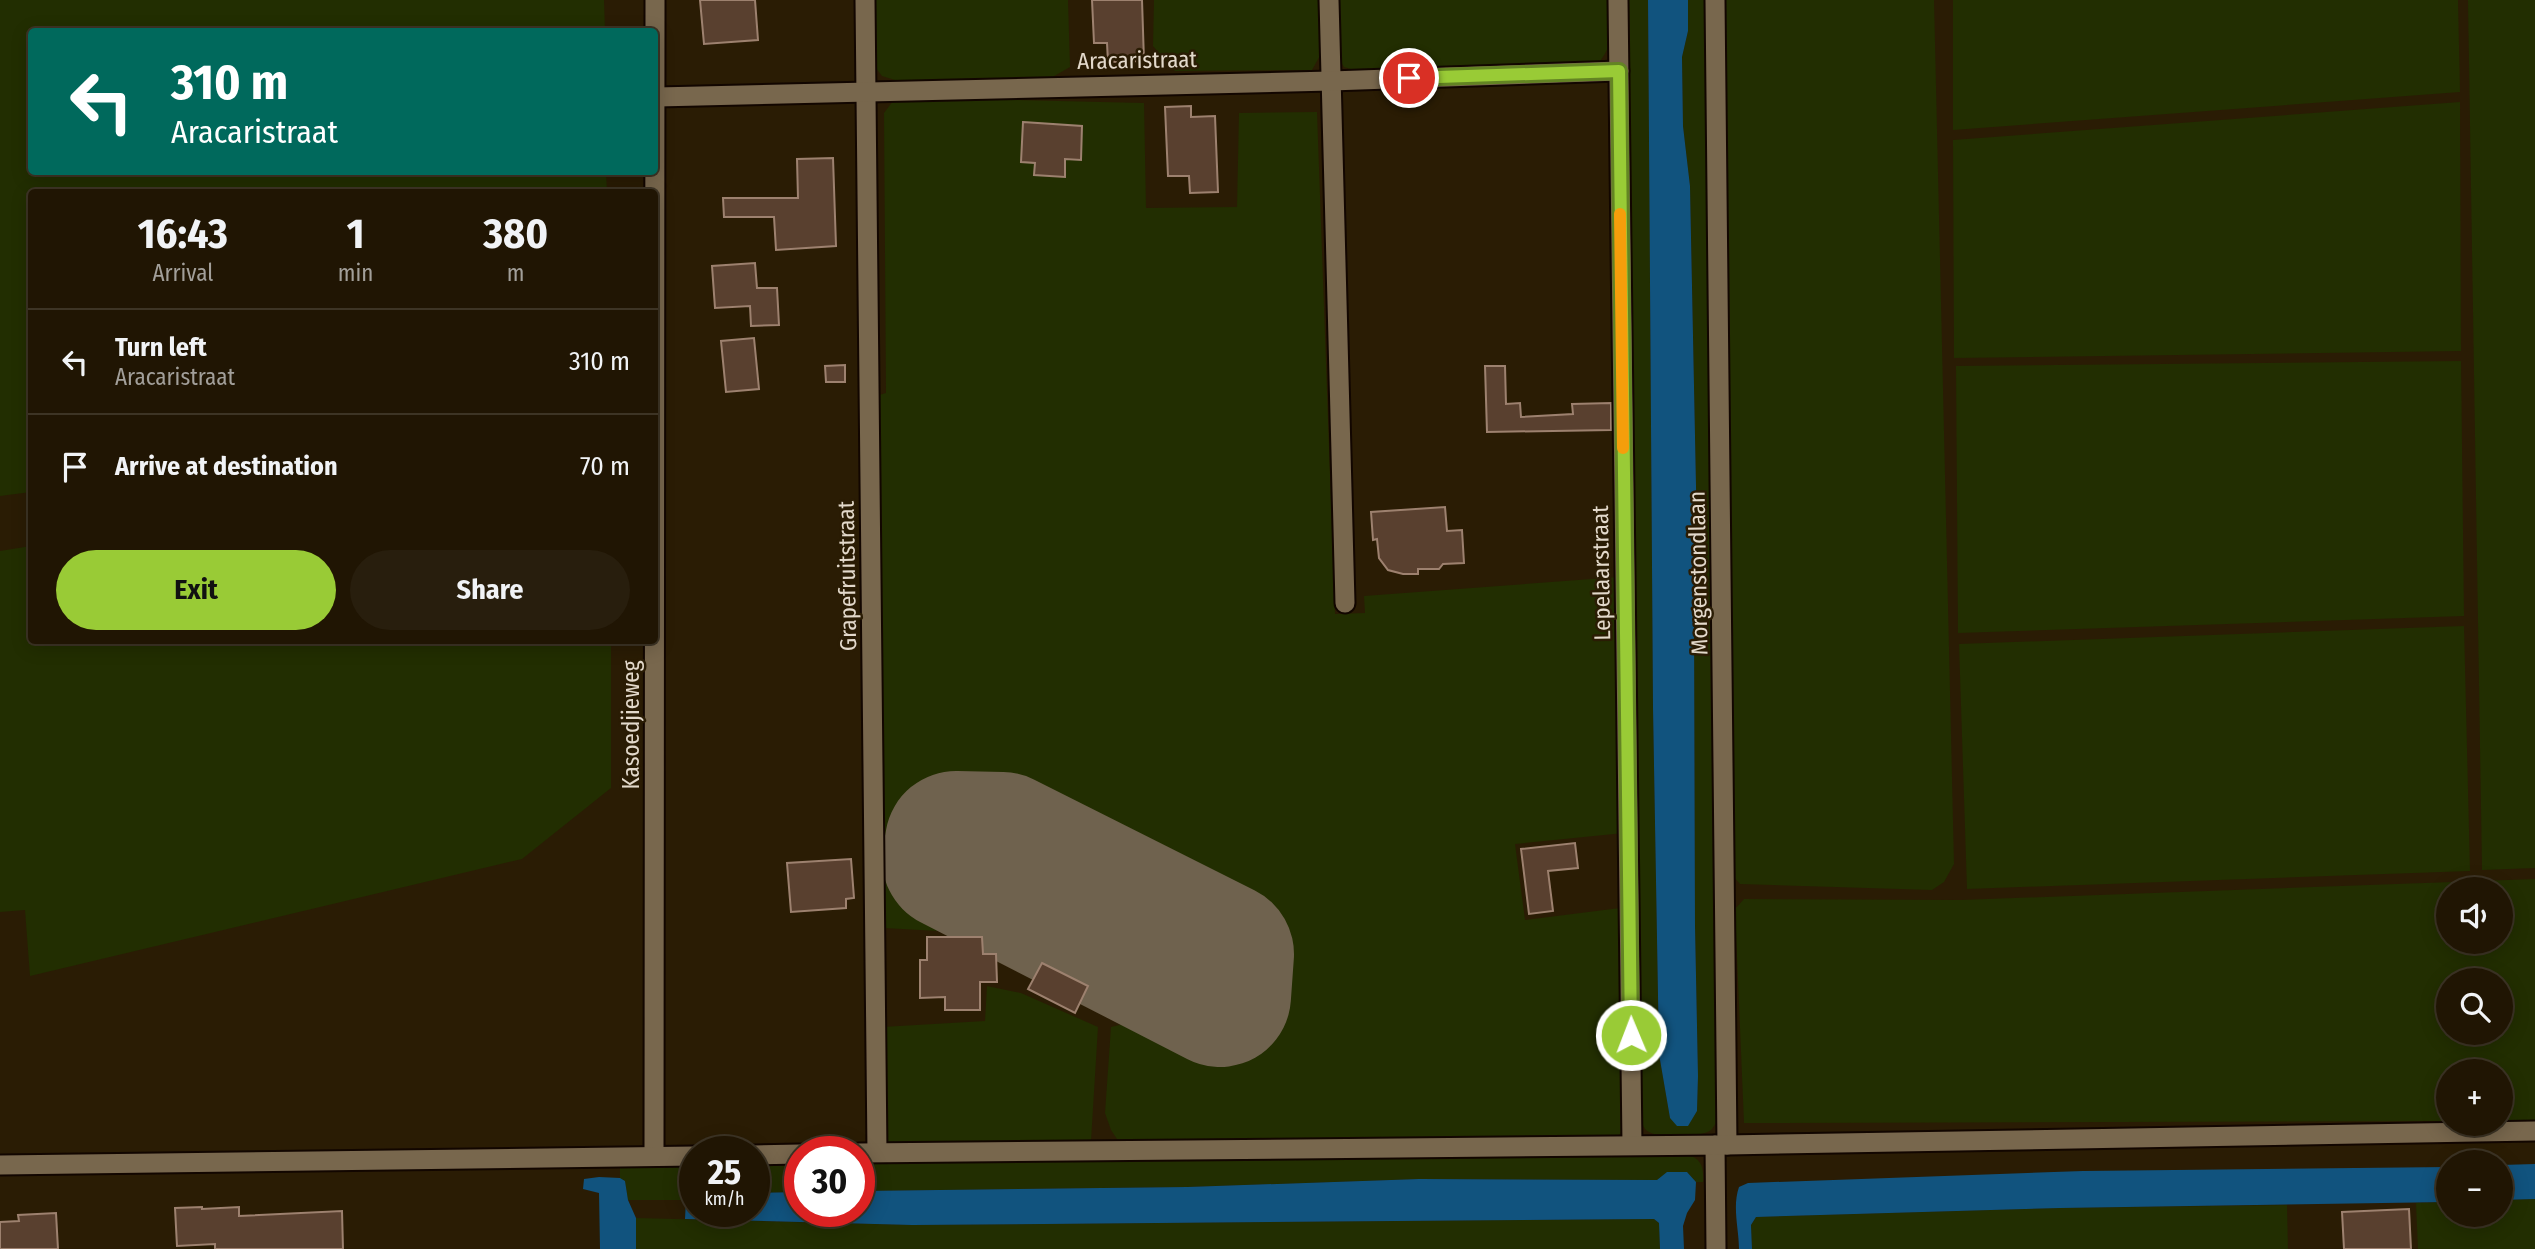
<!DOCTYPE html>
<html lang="en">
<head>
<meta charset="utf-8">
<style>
  :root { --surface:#201503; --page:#281e0d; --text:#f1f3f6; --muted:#a29f9a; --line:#3d3425; --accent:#99cb36 }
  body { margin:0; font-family:"Fira Sans Condensed",sans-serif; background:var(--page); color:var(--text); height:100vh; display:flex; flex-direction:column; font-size:26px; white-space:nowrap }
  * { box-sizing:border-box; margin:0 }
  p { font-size:23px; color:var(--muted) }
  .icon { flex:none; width:38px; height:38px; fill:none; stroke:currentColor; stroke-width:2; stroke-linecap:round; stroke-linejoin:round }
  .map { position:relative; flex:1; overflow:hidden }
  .side { position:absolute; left:28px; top:189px; width:630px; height:455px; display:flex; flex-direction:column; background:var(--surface); border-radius:7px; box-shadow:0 4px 18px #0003,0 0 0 2px var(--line) }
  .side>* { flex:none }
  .top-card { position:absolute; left:28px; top:28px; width:630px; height:147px; border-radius:7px; box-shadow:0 4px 18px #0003,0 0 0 2px var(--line); background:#00695c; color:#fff; overflow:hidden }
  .controls { position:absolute; left:2436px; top:877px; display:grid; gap:14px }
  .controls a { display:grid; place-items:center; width:77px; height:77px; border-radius:50%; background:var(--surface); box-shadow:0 4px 18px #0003,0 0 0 2px var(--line); font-size:35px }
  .speed { position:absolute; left:679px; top:1136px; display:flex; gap:14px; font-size:35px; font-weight:700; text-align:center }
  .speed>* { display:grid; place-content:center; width:91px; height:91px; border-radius:50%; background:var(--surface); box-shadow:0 4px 18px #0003,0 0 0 2px var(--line); line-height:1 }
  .speed small { font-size:18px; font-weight:400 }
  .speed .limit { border:10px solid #d22; background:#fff; color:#111 }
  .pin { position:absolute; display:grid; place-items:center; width:60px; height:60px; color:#fff; margin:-30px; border:4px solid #fff; border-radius:50%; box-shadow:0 2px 7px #0007 }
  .me { position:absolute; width:77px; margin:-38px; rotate:359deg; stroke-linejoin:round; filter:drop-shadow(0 0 5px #0008) }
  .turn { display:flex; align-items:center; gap:24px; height:147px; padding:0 28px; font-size:32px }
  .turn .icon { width:91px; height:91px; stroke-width:2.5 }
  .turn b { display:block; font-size:49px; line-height:60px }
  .eta { display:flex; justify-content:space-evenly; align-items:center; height:119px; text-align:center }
  .eta b { font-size:42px; font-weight:700; line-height:49px }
  .cta { display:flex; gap:14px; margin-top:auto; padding:14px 28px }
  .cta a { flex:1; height:80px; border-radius:42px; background:var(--accent); color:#111; font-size:28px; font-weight:700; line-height:80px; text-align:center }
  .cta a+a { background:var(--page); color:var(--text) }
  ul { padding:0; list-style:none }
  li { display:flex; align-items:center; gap:21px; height:105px; padding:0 28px; border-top:2px solid var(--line) }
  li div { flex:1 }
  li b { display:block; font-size:26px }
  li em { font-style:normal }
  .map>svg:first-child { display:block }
</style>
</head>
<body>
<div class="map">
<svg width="2535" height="1249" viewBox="0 0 2535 1249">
  <rect width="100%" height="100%" fill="#2a1c04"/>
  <!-- green -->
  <g fill="#222e01" fill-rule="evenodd">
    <path d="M 0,0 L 604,0 L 605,31 L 32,32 L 32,172 L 606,172 L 607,192 L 32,192 L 31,492 L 0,496 Z"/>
    <path d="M 871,0 L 1068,0 L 1070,67 L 1049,79 L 898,81 L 882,76 L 872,63 Z"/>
    <path d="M 1154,0 L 1322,0 L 1322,52 L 1312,70 L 1175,71 L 1153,46 Z"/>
    <path d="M 1336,0 L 1611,0 C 1611,28 1616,42 1597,65 L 1357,71 L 1344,67 L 1336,53 Z"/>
    <path d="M 1627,0 L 1648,0 L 1653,708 L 1659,1054 L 1670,1118 L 1687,1126 L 1697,1111 L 1698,1076 L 1695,925 L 1694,603 L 1698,585 L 1690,186 L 1683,126 L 1682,57 L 1688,31 L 1688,0 L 1709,0 L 1720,994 L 1717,1121 C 1715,1124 1713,1128 1711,1130 C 1701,1138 1655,1139 1646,1130 C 1640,1124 1640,1112 1639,1104 Z"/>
    <path d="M 1721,0 L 1934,0 L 1954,864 L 1944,882 L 1932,890 L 1740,884 L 1732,875 Z"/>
    <path d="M 1953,0 L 2458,0 L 2460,92 L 1953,130 Z"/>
    <path d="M 2468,0 L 2535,0 L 2535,868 L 2482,870 Z"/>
    <path d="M 896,97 L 1144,103 L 1146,208 L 1237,207 L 1239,113 L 1317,112 L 1335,614 L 1365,613 L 1364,596 L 1619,577 L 1624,833 L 1515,844 L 1525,920 L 1620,908 L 1626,1130 L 1614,1138 L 1121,1145 L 1111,1130 L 1105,1113 L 1111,1027 L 1128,1023 L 1139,960 L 1223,1004 L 1226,951 L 1001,839 L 950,837 L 946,862 L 998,887 L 993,934 L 884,928 L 876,396 L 886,393 L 884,113 Z"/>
    <path d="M 2460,102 L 2461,351 L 1954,358 L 1953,140 Z"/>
    <path d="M 2461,361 L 2464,616 L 1958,633 L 1956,366 Z"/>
    <path d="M 31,546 L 32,640 L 611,641 L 611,788 L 522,859 L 30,976 L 25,910 L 0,912 L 0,551 Z"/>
    <path d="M 2464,626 L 2470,871 L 1967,889 L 1959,644 Z"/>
    <path d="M 2535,879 L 2535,1121 L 2501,1121 L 2501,1071 L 2448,1071 L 2448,1121 L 1744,1123 L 1735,909 L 1744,899 L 1961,900 ZM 2448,889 L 2501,889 L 2501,942 L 2448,942 ZM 2448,980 L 2501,980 L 2501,1032 L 2448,1032 Z"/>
    <path d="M 987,986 L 1021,993 L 1098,1027 L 1091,1141 L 882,1144 L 882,1027 L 985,1021 Z"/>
    <path d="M 1661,1153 C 1684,1155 1706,1150 1703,1182 L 1696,1182 L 1687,1172 L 1668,1172 L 1657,1180 L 1419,1179 L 1187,1187 L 859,1191 L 859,1159 Z"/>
    <path d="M 800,1159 L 800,1192 L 754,1193 L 754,1160 Z"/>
    <path d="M 695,1160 L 695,1194 L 686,1200 L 628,1200 L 625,1181 L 620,1178 L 620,1161 Z"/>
    <path d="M 2535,1199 L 2535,1249 L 2418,1249 L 2416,1203 L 2448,1202 L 2448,1214 L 2501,1214 L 2501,1200 Z"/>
    <path d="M 2287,1205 L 2288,1249 L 1752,1249 L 1751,1225 L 1756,1217 L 2061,1208 Z"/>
    <path d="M 636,1218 L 912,1225 L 1654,1219 L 1659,1223 L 1660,1249 L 636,1249 Z"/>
  </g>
  <!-- water -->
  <g fill="#11537e">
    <path d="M 1648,0 L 1688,0 L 1688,31 L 1682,57 L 1683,126 L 1690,186 L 1698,585 L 1694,603 L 1695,925 L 1698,1076 L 1697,1111 L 1688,1126 L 1677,1126 L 1670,1118 L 1659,1054 L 1653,708 Z"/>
    <path d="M 2535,1164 L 2535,1199 L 2501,1200 L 2501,1165 Z"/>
    <path d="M 2448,1167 L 2448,1202 L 2061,1208 L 1756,1217 L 1751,1225 L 1752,1249 L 1739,1249 C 1739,1229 1732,1207 1739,1187 L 1748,1183 L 2083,1171 Z"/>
    <path d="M 1667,1172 L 1687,1172 L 1696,1182 L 1695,1200 L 1687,1213 L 1683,1226 L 1684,1249 L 1660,1249 L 1659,1223 L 1654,1219 L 912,1225 L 685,1219 L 686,1200 L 695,1194 L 695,1211 L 754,1211 L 754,1193 L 800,1192 L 800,1211 L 859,1211 L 859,1191 L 1187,1187 L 1419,1179 L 1657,1180 Z"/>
    <path d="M 599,1177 L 620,1178 L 625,1181 L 628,1200 L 636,1218 L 636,1249 L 600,1249 L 599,1193 L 583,1189 L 584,1179 Z"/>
  </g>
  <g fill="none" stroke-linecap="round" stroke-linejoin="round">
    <!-- runway -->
    <path stroke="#6f624e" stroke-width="142" d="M 956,842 L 1002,843 L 1223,954 L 1220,996 L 953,859 Z"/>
  </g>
  <!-- building -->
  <g fill="#59402f" stroke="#9d816f" stroke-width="2">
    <path d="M 700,0 L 755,0 L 758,40 L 704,44 Z"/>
    <path d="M 1092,0 L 1142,0 L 1144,61 L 1108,62 L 1107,43 L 1094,43 Z"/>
    <path d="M 1191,106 L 1191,117 L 1215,116 L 1218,192 L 1190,193 L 1189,176 L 1168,176 L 1165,107 Z"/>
    <path d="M 1023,122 L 1082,126 L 1081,160 L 1065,159 L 1065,177 L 1034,175 L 1035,163 L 1021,162 Z"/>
    <path d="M 833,158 L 836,246 L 776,250 L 774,217 L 724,217 L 723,198 L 798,198 L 797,159 Z"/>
    <path d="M 755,263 L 757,288 L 777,288 L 779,325 L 751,326 L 750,306 L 715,308 L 712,266 Z"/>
    <path d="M 754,338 L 759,389 L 726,392 L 721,341 Z"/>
    <path d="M 845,365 L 845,382 L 826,382 L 825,366 Z"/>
    <path d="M 1485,366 L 1505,366 L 1506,404 L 1520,403 L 1521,417 L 1573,414 L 1572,404 L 1611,403 L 1611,430 L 1487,432 Z"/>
    <path d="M 1445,507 L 1447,531 L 1462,530 L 1464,563 L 1443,564 L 1439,569 L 1418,569 L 1418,574 L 1403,574 L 1388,570 L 1379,558 L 1377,539 L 1373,540 L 1371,512 Z"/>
    <path d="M 1575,843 L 1578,868 L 1548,871 L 1553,911 L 1529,914 L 1521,849 Z"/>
    <path d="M 851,859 L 854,898 L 846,899 L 846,908 L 791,912 L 787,863 Z"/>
    <path d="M 927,937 L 982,937 L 983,954 L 996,954 L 997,982 L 980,982 L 980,1010 L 945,1010 L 945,997 L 920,998 L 920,960 L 927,960 Z"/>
    <path d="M 1042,963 L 1088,986 L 1075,1013 L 1028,989 Z"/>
    <path d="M 202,1207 L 202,1209 L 239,1207 L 239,1216 L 342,1211 L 343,1249 L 215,1249 L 215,1244 L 177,1246 L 175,1208 Z"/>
    <path d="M 2409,1209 L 2411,1249 L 2344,1249 L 2342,1212 Z"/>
    <path d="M 56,1213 L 58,1249 L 0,1249 L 0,1222 L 19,1221 L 18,1215 Z"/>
  </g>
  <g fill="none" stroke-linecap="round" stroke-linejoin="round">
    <defs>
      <g id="minor">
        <path d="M 865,0 L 877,1152"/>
        <path d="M 1329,0 L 1345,603"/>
        <path d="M 1618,0 L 1632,1145"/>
        <path d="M 1715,0 L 1727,1145"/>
        <path d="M 657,97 L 1331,81 L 1619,71"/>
        <path d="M 1715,1145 L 1716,1249"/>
        <path d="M 859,1153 L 1727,1145 L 2535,1131"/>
        <path d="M 754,1155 L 800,1154"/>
        <path d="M 654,1156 L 655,0"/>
        <path d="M 0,1165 L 695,1156"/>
      </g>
    </defs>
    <!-- minor casing -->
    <use href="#minor" stroke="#120600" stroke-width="23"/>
    <!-- minor -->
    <use href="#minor" stroke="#78674d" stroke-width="19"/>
  </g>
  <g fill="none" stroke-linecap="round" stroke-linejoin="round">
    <defs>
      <path id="route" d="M 1409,78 L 1619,71 L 1631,1035"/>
    </defs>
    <!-- route casing -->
    <use href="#route" stroke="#638423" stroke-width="18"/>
    <!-- route -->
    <use href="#route" stroke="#99cb36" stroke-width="12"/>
    <!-- slow -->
    <path stroke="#f59e0b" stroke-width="12" d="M 1620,214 L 1623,448"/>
  </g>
  <g text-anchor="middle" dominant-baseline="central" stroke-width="5" stroke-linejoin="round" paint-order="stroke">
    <!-- street labels -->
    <g font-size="23" fill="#e3d9cb" stroke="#2a1c04">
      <text transform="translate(1137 60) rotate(-1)">Aracaristraat</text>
      <text transform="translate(1601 573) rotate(-91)">Lepelaarstraat</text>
      <text transform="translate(1698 573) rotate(-91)">Morgenstondlaan</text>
      <text transform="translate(847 576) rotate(-91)">Grapefruitstraat</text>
      <text transform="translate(631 725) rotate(-90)">Kasoedjieweg</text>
    </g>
  </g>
</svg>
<div class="controls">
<a><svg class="icon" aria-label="sound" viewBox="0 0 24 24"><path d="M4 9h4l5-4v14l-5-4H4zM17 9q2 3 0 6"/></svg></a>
<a><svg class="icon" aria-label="search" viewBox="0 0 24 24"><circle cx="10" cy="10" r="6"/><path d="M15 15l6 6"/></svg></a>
<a>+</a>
<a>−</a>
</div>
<div class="speed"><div>25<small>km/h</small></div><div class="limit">30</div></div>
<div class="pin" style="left:1409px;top:78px;background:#d93025"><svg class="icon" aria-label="arrive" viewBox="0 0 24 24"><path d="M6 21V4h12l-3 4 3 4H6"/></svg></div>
<svg class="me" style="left:1631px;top:1035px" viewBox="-20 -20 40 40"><circle r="17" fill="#99cb36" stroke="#fff" stroke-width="3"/><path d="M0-11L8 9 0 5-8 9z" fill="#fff"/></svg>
<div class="top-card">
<div class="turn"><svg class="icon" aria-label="left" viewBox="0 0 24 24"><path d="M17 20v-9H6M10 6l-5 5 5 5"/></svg><div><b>310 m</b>Aracaristraat</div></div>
</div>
<section class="side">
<div class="eta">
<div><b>16:43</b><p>Arrival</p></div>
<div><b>1</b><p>min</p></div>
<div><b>380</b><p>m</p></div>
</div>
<ul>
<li><svg class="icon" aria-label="left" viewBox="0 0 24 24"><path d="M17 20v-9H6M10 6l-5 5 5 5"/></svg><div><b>Turn left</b><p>Aracaristraat</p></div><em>310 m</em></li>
<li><svg class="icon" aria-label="arrive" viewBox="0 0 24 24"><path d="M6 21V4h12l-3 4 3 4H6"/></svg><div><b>Arrive at destination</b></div><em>70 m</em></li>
</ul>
<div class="cta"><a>Exit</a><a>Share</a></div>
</section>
</div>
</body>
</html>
